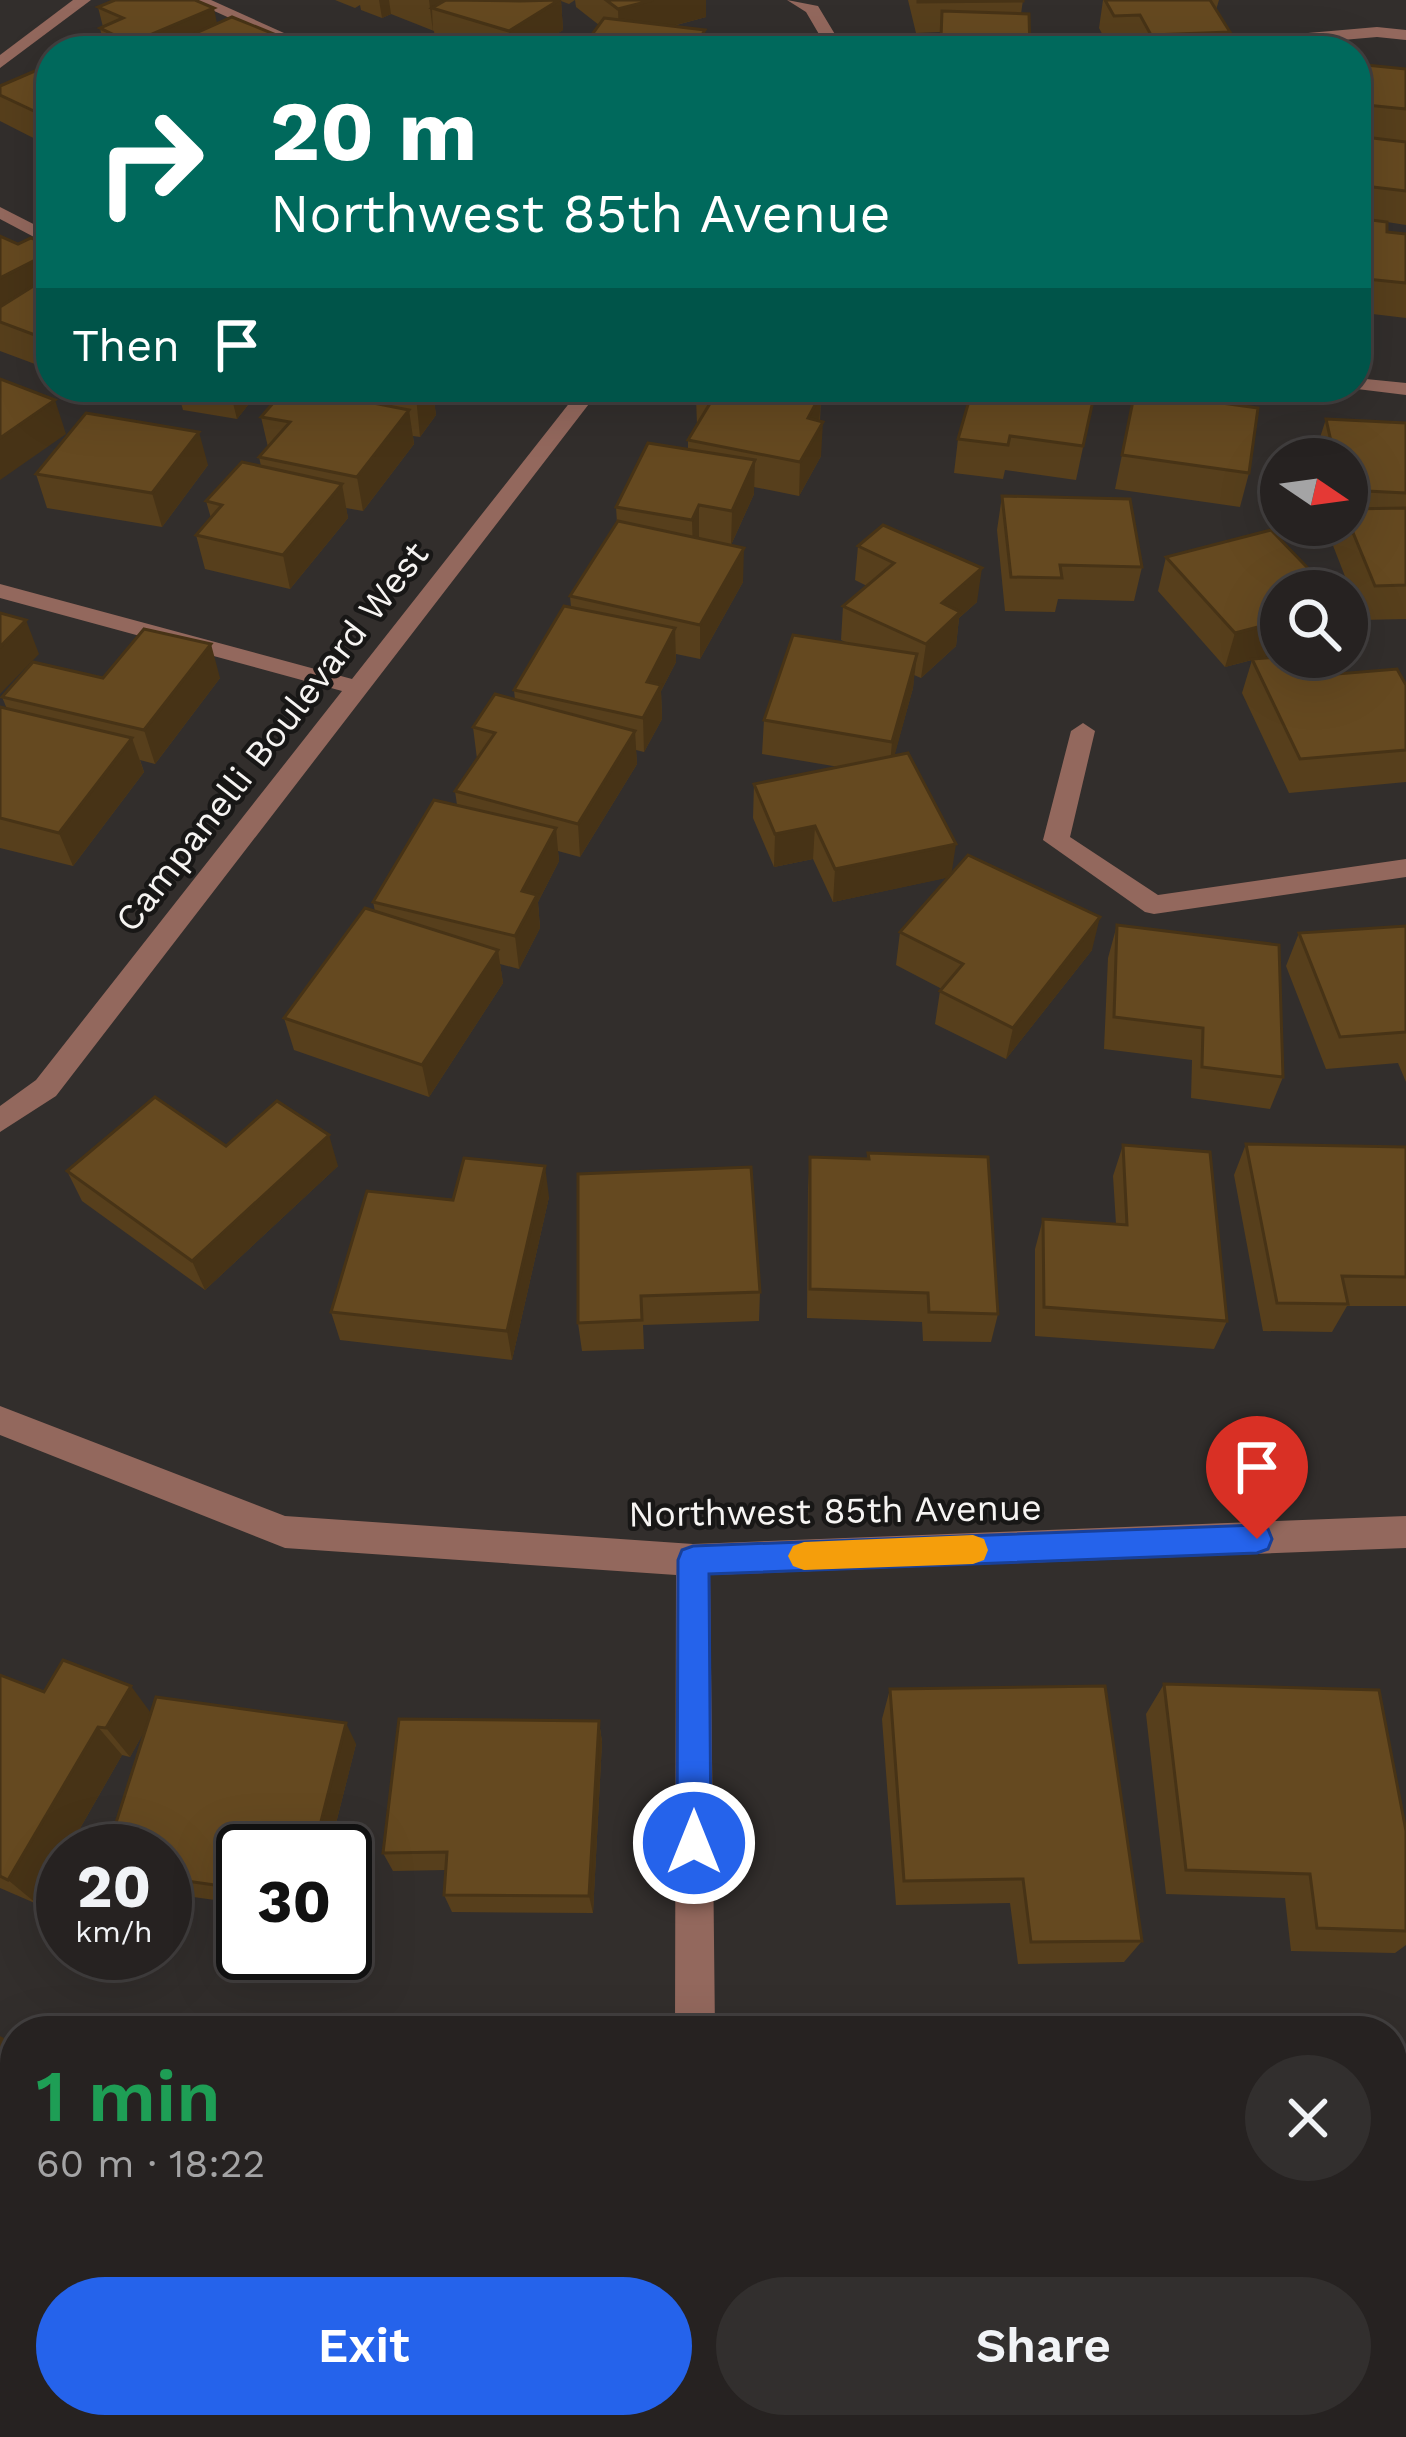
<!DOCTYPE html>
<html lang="en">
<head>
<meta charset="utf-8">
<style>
  :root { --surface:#262221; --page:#322f2e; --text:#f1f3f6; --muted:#a4a4a5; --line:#423f3f; --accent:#2563eb }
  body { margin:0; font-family:"Work Sans",sans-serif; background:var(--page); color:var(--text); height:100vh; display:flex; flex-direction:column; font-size:45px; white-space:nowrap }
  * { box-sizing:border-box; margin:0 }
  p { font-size:39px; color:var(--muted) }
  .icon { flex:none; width:66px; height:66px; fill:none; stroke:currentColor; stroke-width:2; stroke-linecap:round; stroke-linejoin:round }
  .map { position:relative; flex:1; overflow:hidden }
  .details { position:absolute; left:0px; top:2016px; width:1407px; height:423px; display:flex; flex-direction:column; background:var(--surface); border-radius:48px 48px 0 0; box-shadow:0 12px 48px #0002,0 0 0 3px var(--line) }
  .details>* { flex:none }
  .banner { position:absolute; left:36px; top:36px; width:1335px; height:366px; border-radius:48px; box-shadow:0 12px 48px #0002,0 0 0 3px var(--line); background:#00695c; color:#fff; overflow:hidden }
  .needle { width:78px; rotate:103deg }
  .buttons { position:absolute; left:1260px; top:438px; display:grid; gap:24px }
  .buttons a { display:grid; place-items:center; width:108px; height:108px; border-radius:50%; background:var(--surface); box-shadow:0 12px 48px #0002,0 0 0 3px var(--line); font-size:60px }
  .speed { position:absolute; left:36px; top:1824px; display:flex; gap:24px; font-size:60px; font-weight:700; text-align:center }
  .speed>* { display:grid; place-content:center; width:156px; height:156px; border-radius:50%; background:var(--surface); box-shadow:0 12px 48px #0002,0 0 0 3px var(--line); line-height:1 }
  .speed small { font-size:30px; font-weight:400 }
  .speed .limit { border:6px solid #111; border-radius:18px; background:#fff; color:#111 }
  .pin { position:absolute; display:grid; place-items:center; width:102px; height:102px; color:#fff; margin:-123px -51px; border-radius:50% 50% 50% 0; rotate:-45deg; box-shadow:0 0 12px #0007 }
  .pin .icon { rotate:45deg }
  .me { position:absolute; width:132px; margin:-66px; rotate:0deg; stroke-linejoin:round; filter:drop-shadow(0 0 9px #0008) }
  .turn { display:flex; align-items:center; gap:42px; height:252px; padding:0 36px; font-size:54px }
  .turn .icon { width:156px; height:156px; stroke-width:2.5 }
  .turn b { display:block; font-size:84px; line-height:102px }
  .then { display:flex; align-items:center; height:114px; padding:0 36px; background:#0003; gap:24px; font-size:45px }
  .round { display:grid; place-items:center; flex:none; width:126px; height:126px; border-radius:63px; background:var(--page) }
  .overview { display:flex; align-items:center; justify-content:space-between; height:204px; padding:0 36px }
  h1 { font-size:72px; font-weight:600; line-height:90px; color:#1e9e55 }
  .primary-button { display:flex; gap:24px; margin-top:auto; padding:24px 36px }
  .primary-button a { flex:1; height:138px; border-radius:72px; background:var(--accent); color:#fff; font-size:48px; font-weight:600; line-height:138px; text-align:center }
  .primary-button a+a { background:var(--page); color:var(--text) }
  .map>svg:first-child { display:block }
</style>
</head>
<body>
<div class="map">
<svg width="1406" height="2437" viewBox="0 0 1406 2437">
  <rect width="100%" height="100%" fill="#322e2c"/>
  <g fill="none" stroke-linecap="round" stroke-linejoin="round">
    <!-- street -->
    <g fill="#93685d" fill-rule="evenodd">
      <path d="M 73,0 L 91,0 L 0,68 L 0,55 Z"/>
      <path d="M 190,0 L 211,0 L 324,51 L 302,51 Z"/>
      <path d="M 787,0 L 818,6 L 839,41 L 833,51 L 817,51 L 823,41 L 806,12 Z"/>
      <path d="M 1377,27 L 1406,30 L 1406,40 L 1377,37 L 1308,43 L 1300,38 L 1308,33 Z"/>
      <path d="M 0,207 L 51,233 L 51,246 L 0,219 Z"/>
      <path d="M 1356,378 L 1406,383 L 1406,395 L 1349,388 L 1356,387 Z"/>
      <path d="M 582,387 L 602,387 L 56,1096 L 0,1132 L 0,1106 L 36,1080 L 342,691 L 0,598 L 0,584 L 352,679 Z"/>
      <path d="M 1083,723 L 1095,731 L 1070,837 L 1158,895 L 1406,859 L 1406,877 L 1154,914 L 1145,912 L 1043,840 L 1071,731 Z"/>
      <path d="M 0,1406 L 285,1516 L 693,1544 L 1406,1516 L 1406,1548 L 710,1575 L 715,2031 L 675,2031 L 676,1575 L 285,1548 L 0,1435 Z"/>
      <rect x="674" y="2424" width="44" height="13"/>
    </g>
  </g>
  <!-- wall -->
  <g fill="#573f1c">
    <path d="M 335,0 L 706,0 L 706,17 L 673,26 L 705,51 L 580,51 L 599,25 L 576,7 L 575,0 L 569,4 L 561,1 L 563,30 L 529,51 L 474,51 L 435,40 L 434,31 L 391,14 L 382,18 L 361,10 L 360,5 L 355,8 Z"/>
    <path d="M 908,0 L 1023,0 L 1021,14 L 1030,51 L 927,51 L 928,37 L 939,38 L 940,32 L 916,33 Z"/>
    <path d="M 1103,0 L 1219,0 L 1216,10 L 1230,32 L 1228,40 L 1277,51 L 1137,51 L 1135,46 L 1109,47 L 1099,28 Z"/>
    <path d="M 98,7 L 217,24 L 297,51 L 105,51 L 100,28 L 103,27 Z"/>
    <path d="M 51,64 L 51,147 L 0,121 L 0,86 Z"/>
    <path d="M 1356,64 L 1406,69 L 1406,225 L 1387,222 L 1387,232 L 1406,234 L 1406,318 L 1356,312 Z"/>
    <path d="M 0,236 L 18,244 L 51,247 L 51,370 L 0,351 Z"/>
    <path d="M 149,387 L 262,387 L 237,419 L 183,410 L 178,392 Z"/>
    <path d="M 306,387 L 438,387 L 433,393 L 436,415 L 420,437 L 413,436 L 414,444 L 363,511 L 346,508 L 348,518 L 290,589 L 205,569 L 196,535 L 211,518 L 206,501 L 261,466 L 259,457 L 268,447 L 261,417 L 306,390 Z"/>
    <path d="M 702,387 L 824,387 L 821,394 L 820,421 L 821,456 L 799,496 L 754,487 L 754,494 L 731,545 L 743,582 L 700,659 L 676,654 L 676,662 L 661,691 L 662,719 L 644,752 L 636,750 L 637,764 L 580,857 L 558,851 L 559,861 L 538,902 L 540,928 L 519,969 L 500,964 L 503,983 L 429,1097 L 294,1050 L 284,1018 L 375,911 L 373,902 L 457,805 L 455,791 L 477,759 L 473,727 L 515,700 L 514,690 L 571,607 L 570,596 L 617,523 L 616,507 L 688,450 L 688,440 L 697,425 L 696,397 Z"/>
    <path d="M 1096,387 L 1076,480 L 1005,470 L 1003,479 L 954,473 L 958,439 Z"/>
    <path d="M 1135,391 L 1249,473 L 1240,507 L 1115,489 Z"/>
    <path d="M 1326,419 L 1406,423 L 1406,619 L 1362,620 L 1332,543 L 1338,525 L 1347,525 L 1347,459 L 1317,459 L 1315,453 Z"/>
    <path d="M 208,465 L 162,527 L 47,508 L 36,474 Z"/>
    <path d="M 1002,496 L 1142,567 L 1134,601 L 1058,599 L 1055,612 L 1005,611 L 997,530 Z"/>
    <path d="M 858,546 L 977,602 L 959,618 L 956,646 L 921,678 L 914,675 L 913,688 L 894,756 L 951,875 L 1092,950 L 1006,1059 L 935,1024 L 940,991 L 942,989 L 896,965 L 900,932 L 949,877 L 833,902 L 813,859 L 774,867 L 753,818 L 754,784 L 839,767 L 762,754 L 764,720 L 848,643 L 841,640 L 843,606 L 867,586 L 855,580 Z"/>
    <path d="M 1166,557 L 1281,652 L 1256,659 L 1325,675 L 1406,685 L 1406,782 L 1289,793 L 1242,693 L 1252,660 L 1225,667 L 1158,591 Z"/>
    <path d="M 103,678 L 220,678 L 155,764 L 140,760 L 144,772 L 73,866 L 0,848 L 0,707 L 7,709 L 2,697 Z"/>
    <path d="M 1117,925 L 1283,1077 L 1270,1109 L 1191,1098 L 1192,1060 L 1104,1049 L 1108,958 Z"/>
    <path d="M 1406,926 L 1406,1082 L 1398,1063 L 1326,1069 L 1286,966 L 1299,933 Z"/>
    <path d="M 1246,1144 L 1406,1147 L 1406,1306 L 1347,1306 L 1332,1332 L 1263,1331 L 1234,1175 Z"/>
    <path d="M 1123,1145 L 1227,1321 L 1214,1349 L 1035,1336 L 1035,1249 L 1043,1219 L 1116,1224 L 1113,1176 Z"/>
    <path d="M 226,1146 L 338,1166 L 205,1290 L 82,1201 L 67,1171 Z"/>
    <path d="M 868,1153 L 998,1314 L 991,1342 L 923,1341 L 922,1322 L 807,1318 L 808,1188 L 810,1157 L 867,1159 Z"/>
    <path d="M 578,1174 L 760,1292 L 759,1321 L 643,1325 L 644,1349 L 582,1351 L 578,1323 Z"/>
    <path d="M 549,1197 L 512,1360 L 340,1340 L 331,1312 L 453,1200 Z"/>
    <path d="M 0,1675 L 44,1692 L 151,1714 L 356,1744 L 329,1851 L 243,1851 L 243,1904 L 165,1893 L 165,1851 L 147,1726 L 130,1757 L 122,1755 L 67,1851 L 63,1851 L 63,1858 L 37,1904 L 0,1888 Z"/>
    <path d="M 1164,1684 L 1406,1931 L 1406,1945 L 1395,1953 L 1291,1951 L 1285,1898 L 1166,1894 L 1146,1714 Z"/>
    <path d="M 890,1689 L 1142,1941 L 1124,1962 L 1018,1964 L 1010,1903 L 896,1905 L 882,1719 Z"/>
    <path d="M 599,1721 L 602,1742 L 593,1913 L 452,1912 L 444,1895 L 446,1870 L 393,1871 L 383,1853 Z"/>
    <path d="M 1392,2155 L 1406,2437 L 1253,2437 L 1253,2424 L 1392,2424 Z"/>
    <path d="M 944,2424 L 1222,2424 L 1224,2437 L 945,2437 Z"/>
  </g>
  <!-- shaded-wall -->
  <g fill="#473316">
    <path d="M 379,0 L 389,0 L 391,14 L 382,18 Z"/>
    <path d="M 429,0 L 494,0 L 432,8 L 433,32 Z"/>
    <path d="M 559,0 L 561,0 L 563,30 L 529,51 L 511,51 L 509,31 Z"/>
    <path d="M 653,0 L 706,0 L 706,17 L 619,40 L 618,9 Z"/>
    <path d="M 214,8 L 220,39 L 193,51 L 133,51 L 131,43 Z"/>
    <path d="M 705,30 L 705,51 L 695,51 L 695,46 Z"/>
    <path d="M 296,43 L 297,51 L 279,51 Z"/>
    <path d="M 51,252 L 51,290 L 0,317 L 0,278 Z"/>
    <path d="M 229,387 L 262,387 L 237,419 Z"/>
    <path d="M 415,387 L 438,387 L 433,393 L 436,415 L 420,437 Z"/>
    <path d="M 813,387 L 824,387 L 821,394 L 819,427 L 823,422 L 821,456 L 799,496 L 800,462 L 808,418 L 812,411 Z"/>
    <path d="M 55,400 L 66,434 L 0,480 L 0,438 Z"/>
    <path d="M 409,410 L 414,444 L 363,511 L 357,477 Z"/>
    <path d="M 199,432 L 208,465 L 162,527 L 152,493 Z"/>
    <path d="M 755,460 L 754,494 L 731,545 L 732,511 Z"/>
    <path d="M 342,484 L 348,518 L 290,589 L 283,555 Z"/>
    <path d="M 699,505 L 699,539 L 693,554 L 692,520 Z"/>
    <path d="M 744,548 L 743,582 L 700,659 L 700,625 Z"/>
    <path d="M 982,568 L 977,602 L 959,618 L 956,646 L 921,678 L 926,644 L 942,603 Z"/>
    <path d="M 26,620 L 39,654 L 0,694 L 0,647 Z"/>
    <path d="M 1281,621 L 1281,652 L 1225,667 L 1235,633 Z"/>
    <path d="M 675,628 L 676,662 L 661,691 L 662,719 L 644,752 L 643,718 L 647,682 Z"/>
    <path d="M 211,644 L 220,678 L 155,764 L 144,730 Z"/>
    <path d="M 917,654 L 913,688 L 889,776 L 892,742 Z"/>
    <path d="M 635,731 L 637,764 L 580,857 L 578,824 Z"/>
    <path d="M 132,738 L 144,772 L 73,866 L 59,833 Z"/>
    <path d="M 815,826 L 813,859 L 774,867 L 775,834 Z"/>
    <path d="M 556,828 L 559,861 L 538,902 L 540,928 L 519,969 L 515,936 L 522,891 Z"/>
    <path d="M 956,844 L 951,877 L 833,902 L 835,869 Z"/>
    <path d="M 1100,917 L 1092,950 L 1006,1059 L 1013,1028 Z"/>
    <path d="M 498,950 L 503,983 L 429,1097 L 422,1065 Z"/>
    <path d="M 329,1135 L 338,1166 L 205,1290 L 192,1261 Z"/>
    <path d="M 545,1166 L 549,1197 L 512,1360 L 507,1331 Z"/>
    <path d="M 131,1686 L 153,1716 L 130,1757 L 106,1728 Z"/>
    <path d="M 599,1721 L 602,1742 L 593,1913 L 589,1896 Z"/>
    <path d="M 346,1723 L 356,1744 L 329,1851 L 315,1851 L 314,1849 Z"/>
    <path d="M 98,1727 L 122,1755 L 67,1851 L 63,1851 L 63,1858 L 37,1904 L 8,1880 Z"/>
    <path d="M 0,2036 L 9,2041 L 0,2087 Z"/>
    <path d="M 557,2424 L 564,2424 L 562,2437 L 555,2437 Z"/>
  </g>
  <!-- building -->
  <g fill="#654920" stroke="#473316" stroke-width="3">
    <path d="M 115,0 L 195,0 L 214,8 L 131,43 L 100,28 L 123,18 L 98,7 Z"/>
    <path d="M 446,0 L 520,1 L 559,0 L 509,31 L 432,8 Z"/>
    <path d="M 606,0 L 653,0 L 618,9 Z"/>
    <path d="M 918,0 L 1023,0 L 1023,1 L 918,2 Z"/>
    <path d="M 1105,0 L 1210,0 L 1230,32 L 1151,35 L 1140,15 L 1114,16 Z"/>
    <path d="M 942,11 L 1029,14 L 1030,51 L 928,50 L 928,37 L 941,38 Z"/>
    <path d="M 232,17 L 296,43 L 279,51 L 156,51 Z"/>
    <path d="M 604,18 L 705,30 L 695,46 L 674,43 L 669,51 L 580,51 Z"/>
    <path d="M 1227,40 L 1277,51 L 1217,51 Z"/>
    <path d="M 51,64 L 51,119 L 0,95 L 0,86 Z"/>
    <path d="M 1356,64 L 1406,69 L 1406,109 L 1356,104 Z"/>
    <path d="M 1356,136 L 1406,142 L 1406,191 L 1356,185 Z"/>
    <path d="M 1356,218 L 1387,222 L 1387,232 L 1406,234 L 1406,283 L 1356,278 Z"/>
    <path d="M 0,236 L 18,244 L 31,238 L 51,247 L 51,252 L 0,278 Z"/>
    <path d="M 51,275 L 51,341 L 0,322 L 0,307 Z"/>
    <path d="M 0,379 L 55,400 L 0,438 Z"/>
    <path d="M 287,387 L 292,387 L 409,410 L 357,477 L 259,457 L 290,422 L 261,417 Z"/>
    <path d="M 329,387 L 427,387 L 415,403 Z"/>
    <path d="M 702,387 L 786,387 L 821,394 L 808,418 L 823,422 L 800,462 L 688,440 L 712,400 L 696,397 Z"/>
    <path d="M 973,387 L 1096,387 L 1083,446 L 1010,436 L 1008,445 L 958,439 Z"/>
    <path d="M 1135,391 L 1258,408 L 1249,473 L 1122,455 Z"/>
    <path d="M 86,413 L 199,432 L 152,493 L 36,474 Z"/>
    <path d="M 1326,419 L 1406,423 L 1406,493 L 1347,490 L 1347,459 L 1335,459 Z"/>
    <path d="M 648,443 L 755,460 L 732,511 L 699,505 L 692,520 L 616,507 Z"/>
    <path d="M 242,462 L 342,484 L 283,555 L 196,535 L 222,505 L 206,501 Z"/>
    <path d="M 1002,496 L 1130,499 L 1142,567 L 1060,565 L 1062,578 L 1011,577 Z"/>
    <path d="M 1406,508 L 1406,585 L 1375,586 L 1347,518 L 1347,509 Z"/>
    <path d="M 618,521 L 744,548 L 700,625 L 570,596 Z"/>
    <path d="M 883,525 L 982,568 L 942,603 L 960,612 L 926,644 L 843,606 L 894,563 L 858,546 Z"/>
    <path d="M 1271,530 L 1330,591 L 1281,591 L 1281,621 L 1235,633 L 1166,557 Z"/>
    <path d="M 564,606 L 675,628 L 647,682 L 661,685 L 643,718 L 514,690 Z"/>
    <path d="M 0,613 L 26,620 L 0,647 Z"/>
    <path d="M 144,629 L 211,644 L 144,730 L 2,697 L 33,662 L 103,678 Z"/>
    <path d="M 793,635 L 917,654 L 892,742 L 764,720 Z"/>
    <path d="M 1281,657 L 1316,657 L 1325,675 L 1397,669 L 1406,685 L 1406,750 L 1300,759 L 1252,659 Z"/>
    <path d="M 495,694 L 635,731 L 578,824 L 455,791 L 495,733 L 473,727 Z"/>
    <path d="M 0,707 L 132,738 L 59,833 L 0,818 Z"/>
    <path d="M 908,753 L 956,844 L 835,869 L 815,826 L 775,834 L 754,784 Z"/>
    <path d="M 434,800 L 556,828 L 522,891 L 537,895 L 515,936 L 373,902 Z"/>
    <path d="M 968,855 L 1100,917 L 1013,1028 L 940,991 L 963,964 L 900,932 Z"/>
    <path d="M 365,908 L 498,950 L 422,1065 L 284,1018 Z"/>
    <path d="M 1117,925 L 1279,945 L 1283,1077 L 1202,1067 L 1203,1028 L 1114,1017 Z"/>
    <path d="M 1406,926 L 1406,1032 L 1340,1037 L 1299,933 Z"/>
    <path d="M 155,1097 L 226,1146 L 277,1101 L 329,1135 L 192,1261 L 67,1171 Z"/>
    <path d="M 1246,1144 L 1406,1147 L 1406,1277 L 1342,1276 L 1348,1304 L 1277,1303 Z"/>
    <path d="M 1123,1145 L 1210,1152 L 1227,1321 L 1044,1307 L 1043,1219 L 1127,1225 Z"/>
    <path d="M 868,1153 L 988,1157 L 998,1314 L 929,1312 L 928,1293 L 810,1289 L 810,1157 L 869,1159 Z"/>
    <path d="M 464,1158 L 545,1166 L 507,1331 L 331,1312 L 367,1191 L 453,1200 Z"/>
    <path d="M 751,1167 L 760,1292 L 641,1296 L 642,1320 L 578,1323 L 578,1174 Z"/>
    <path d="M 63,1660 L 131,1686 L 106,1728 L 98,1727 L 8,1880 L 0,1876 L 0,1675 L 44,1692 Z"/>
    <path d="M 1164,1684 L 1379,1690 L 1406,1831 L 1406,1931 L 1317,1928 L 1310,1874 L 1186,1870 Z"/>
    <path d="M 1105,1686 L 1142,1941 L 1031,1942 L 1023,1879 L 904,1881 L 890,1689 Z"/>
    <path d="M 156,1697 L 346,1723 L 314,1849 L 261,1841 L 258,1851 L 243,1851 L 243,1889 L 165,1878 L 165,1851 L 107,1851 Z"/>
    <path d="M 399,1719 L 599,1721 L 589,1896 L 444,1895 L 447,1852 L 383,1853 Z"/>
    <path d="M 1392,2155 L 1406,2157 L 1406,2437 L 1281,2437 L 1281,2424 L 1392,2424 L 1392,2319 L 1395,2320 L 1392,2289 Z"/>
    <path d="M 254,2424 L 557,2424 L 555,2437 L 251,2437 Z"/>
    <path d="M 956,2424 L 1222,2424 L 1224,2437 L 957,2437 Z"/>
  </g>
  <!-- route -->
  <path fill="#2563eb" stroke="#184099" stroke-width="3" d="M 1257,1525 L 1268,1529 L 1272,1539 L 1268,1549 L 1257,1553 L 709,1574 L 711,1843 L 706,1855 L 694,1860 L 682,1855 L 677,1843 L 678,1560 L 682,1550 L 693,1546 Z"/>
  <!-- slow -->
  <path fill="#f59e0b" d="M 973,1535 L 984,1539 L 988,1550 L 984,1560 L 973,1564 L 804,1570 L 793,1566 L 788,1556 L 793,1546 L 804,1542 Z"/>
  <g text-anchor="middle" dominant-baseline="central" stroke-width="9" stroke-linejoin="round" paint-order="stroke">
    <!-- street labels -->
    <g font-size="36" fill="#f6f4f2" stroke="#181716">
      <text transform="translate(272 737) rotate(-52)">Campanelli Boulevard West</text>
      <text transform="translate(835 1511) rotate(-1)">Northwest 85th Avenue</text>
    </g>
  </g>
</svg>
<div class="buttons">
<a><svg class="needle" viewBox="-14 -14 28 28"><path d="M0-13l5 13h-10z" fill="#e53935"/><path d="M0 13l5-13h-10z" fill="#a4a4a5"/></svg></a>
<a><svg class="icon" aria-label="search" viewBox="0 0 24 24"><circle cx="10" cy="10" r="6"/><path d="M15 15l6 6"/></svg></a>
</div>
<div class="speed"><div>20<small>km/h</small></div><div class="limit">30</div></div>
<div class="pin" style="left:1257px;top:1539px;background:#d93025"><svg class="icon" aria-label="arrive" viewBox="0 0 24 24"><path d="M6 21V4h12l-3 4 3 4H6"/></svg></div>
<svg class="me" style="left:694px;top:1843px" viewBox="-20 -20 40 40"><circle r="17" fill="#2563eb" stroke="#fff" stroke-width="3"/><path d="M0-11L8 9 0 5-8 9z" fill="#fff"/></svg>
<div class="banner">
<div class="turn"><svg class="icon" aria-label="right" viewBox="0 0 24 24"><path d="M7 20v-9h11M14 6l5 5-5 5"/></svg><div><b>20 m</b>Northwest 85th Avenue</div></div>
<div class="then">Then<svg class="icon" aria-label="arrive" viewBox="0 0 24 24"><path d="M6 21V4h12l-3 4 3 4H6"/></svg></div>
</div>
<section class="details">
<div class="overview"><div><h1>1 min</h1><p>60 m · 18:22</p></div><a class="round"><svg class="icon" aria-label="close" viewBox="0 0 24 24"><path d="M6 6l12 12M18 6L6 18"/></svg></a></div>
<div class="primary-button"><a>Exit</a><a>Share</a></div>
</section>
</div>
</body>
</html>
